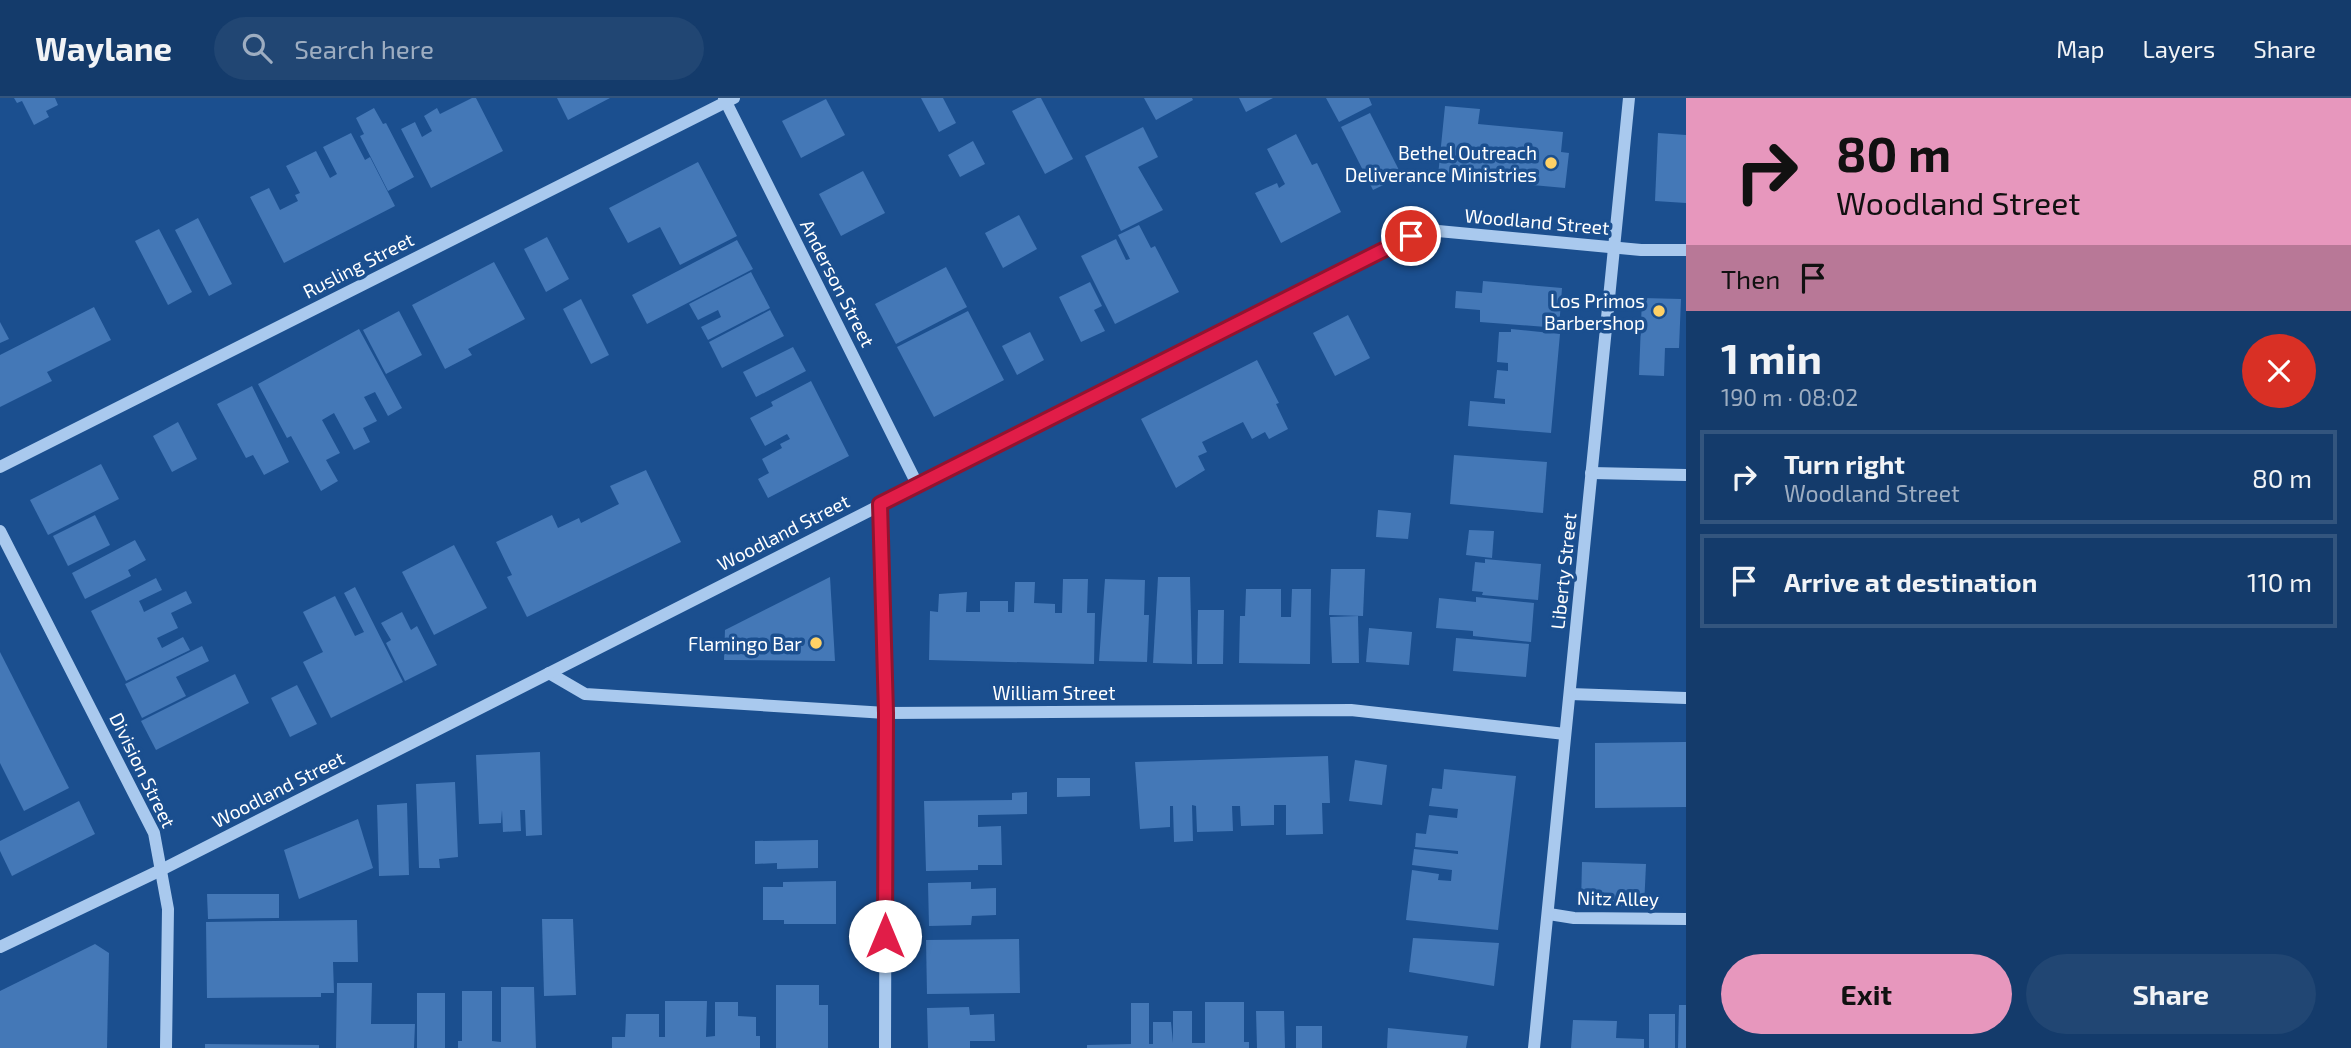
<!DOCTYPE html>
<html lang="en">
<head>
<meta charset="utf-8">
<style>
  :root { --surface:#143b6b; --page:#214673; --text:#f1f3f6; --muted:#9dadc1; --line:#33557e; --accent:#e797bd }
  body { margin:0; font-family:"Exo 2",sans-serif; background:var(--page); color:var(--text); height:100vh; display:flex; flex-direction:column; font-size:26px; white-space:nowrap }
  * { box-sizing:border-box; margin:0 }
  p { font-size:23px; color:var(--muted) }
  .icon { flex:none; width:38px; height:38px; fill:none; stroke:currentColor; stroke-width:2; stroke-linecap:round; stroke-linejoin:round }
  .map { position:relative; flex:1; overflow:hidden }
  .details { display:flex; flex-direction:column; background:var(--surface); width:665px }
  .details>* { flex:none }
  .hud { background:#e797bd; color:#111; overflow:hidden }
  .pin { position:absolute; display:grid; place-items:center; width:60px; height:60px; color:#fff; margin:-30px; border:4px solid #fff; border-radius:50%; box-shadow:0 2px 7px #0007 }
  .me { position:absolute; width:77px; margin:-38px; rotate:0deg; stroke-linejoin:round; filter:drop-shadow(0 0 5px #0008) }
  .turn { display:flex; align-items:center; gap:24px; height:147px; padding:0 35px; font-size:32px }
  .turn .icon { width:91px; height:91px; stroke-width:2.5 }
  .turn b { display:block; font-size:49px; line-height:60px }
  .then { display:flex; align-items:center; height:66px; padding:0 35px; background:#0003; gap:14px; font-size:26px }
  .round { display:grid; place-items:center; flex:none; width:74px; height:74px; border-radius:37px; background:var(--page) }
  .head { display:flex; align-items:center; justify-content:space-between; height:119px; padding:0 35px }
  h1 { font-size:42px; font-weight:700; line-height:52px }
  .cta { display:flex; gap:14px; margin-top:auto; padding:14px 35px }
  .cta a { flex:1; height:80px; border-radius:42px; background:var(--accent); color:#111; font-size:28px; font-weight:700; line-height:80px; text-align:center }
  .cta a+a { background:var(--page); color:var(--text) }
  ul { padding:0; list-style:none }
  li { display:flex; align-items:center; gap:21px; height:94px; margin:0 14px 10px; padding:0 21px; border:4px solid var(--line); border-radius:0px }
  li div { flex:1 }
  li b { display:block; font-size:26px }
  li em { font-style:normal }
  header { display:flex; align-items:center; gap:42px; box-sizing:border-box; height:98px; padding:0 35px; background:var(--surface); border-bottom:2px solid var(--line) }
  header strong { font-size:33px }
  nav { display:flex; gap:38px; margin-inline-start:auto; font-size:24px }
  .search { width:490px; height:63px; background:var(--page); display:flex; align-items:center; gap:18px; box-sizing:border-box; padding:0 24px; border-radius:38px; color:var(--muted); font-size:26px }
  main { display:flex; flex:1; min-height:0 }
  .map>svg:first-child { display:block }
</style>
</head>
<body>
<header>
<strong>Waylane</strong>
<div class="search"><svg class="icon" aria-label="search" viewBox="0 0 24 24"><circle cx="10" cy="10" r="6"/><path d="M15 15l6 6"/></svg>Search here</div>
<nav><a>Map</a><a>Layers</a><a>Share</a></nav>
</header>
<main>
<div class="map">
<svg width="1686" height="950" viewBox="0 0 1686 950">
  <rect width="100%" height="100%" fill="#1b4f8f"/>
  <!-- building -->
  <g fill="#4478b7">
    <path d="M 14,0 L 55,0 L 58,7 L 46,13 L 49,19 L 34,27 L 22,3 L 17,5 Z"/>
    <path d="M 472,0 L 476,0 L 503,53 L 431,90 L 401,31 L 415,24 L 422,39 L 432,33 L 424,18 L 437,10 L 440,16 Z"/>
    <path d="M 557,0 L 610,0 L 568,22 Z"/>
    <path d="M 921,0 L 943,0 L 956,25 L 939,34 Z"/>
    <path d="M 1037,0 L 1041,0 L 1073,61 L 1045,76 L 1012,13 Z"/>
    <path d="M 1144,0 L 1192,0 L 1193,2 L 1156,22 Z"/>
    <path d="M 1239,0 L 1273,0 L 1246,14 Z"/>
    <path d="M 1326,0 L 1369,0 L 1372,7 L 1339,24 Z"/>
    <path d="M 826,1 L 845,37 L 801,60 L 782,23 Z"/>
    <path d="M 1445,8 L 1480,11 L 1478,26 L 1563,34 L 1561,54 L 1569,55 L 1565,90 L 1438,78 Z"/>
    <path d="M 374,10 L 383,26 L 386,25 L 414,79 L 388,93 L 360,38 L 364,36 L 356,20 Z"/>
    <path d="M 1370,15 L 1402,78 L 1373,92 L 1341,29 Z"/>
    <path d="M 1143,29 L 1158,59 L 1138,69 L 1163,112 L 1121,133 L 1085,58 Z"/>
    <path d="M 351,35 L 365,62 L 370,59 L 395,108 L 284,165 L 250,99 L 269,90 L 280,112 L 298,103 L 295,97 L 300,95 L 286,68 L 316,53 L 330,80 L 337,76 L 323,49 Z"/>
    <path d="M 1658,35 L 1686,37 L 1686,105 L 1655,103 Z"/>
    <path d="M 1296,36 L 1312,67 L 1317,65 L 1341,114 L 1281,145 L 1255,95 L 1277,85 L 1279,90 L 1285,86 L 1267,51 Z"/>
    <path d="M 973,43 L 985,66 L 960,79 L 948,57 Z"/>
    <path d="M 698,64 L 737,138 L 680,167 L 660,129 L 628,145 L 609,110 Z"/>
    <path d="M 863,73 L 885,115 L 841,138 L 819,96 Z"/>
    <path d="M 1019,117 L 1037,151 L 1003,170 L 985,135 Z"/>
    <path d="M 198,120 L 232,186 L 209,198 L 175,132 Z"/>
    <path d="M 1139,127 L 1151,150 L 1155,148 L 1179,194 L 1115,226 L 1081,158 L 1116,141 L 1126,162 L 1130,161 L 1118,137 Z"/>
    <path d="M 159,131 L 192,194 L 168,207 L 135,143 Z"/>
    <path d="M 547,139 L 569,181 L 546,194 L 524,151 Z"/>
    <path d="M 737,142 L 753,171 L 647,226 L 632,197 Z"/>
    <path d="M 494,164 L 525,221 L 468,251 L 472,257 L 445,271 L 412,207 Z"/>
    <path d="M 946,169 L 967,209 L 896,246 L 875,206 Z"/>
    <path d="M 751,174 L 770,210 L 708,242 L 701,229 L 721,219 L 718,212 L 698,222 L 689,206 Z"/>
    <path d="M 1483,183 L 1562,190 L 1559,230 L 1480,224 L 1480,212 L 1455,210 L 1456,193 L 1482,195 Z"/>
    <path d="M 1090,184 L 1102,208 L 1094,212 L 1105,233 L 1081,244 L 1059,199 Z"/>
    <path d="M 1642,200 L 1681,201 L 1679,250 L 1665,250 L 1664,278 L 1639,277 Z"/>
    <path d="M 581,201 L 609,257 L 591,266 L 563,211 Z"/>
    <path d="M 94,209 L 111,242 L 47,274 L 52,283 L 0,309 L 0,257 Z"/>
    <path d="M 770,212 L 784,238 L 722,270 L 709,244 Z"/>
    <path d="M 399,213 L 422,257 L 386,276 L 363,232 Z"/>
    <path d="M 968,213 L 1004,282 L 934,319 L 897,249 Z"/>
    <path d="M 1348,217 L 1370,260 L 1335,278 L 1313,235 Z"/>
    <path d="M 0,224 L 9,241 L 0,245 Z"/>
    <path d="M 359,231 L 402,310 L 388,318 L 375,294 L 364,299 L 377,323 L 363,330 L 370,344 L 354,352 L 334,315 L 322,322 L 340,355 L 326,362 L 338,383 L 321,393 L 291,338 L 287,340 L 258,286 Z"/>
    <path d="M 1511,231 L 1560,236 L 1551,335 L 1468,328 L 1470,303 L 1505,306 L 1505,301 L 1494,300 L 1497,272 L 1508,273 L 1508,265 L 1497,264 L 1499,234 L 1511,234 Z"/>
    <path d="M 1030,234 L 1044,262 L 1017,277 L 1002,248 Z"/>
    <path d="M 793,249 L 806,273 L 756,299 L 743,274 Z"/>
    <path d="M 1257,262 L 1279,305 L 1276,306 L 1288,331 L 1269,341 L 1265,334 L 1252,341 L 1243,324 L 1202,344 L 1207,354 L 1198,358 L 1205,372 L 1176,390 L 1141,321 Z"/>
    <path d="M 811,283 L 849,358 L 768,400 L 758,381 L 769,375 L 762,361 L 782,350 L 780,346 L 790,341 L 787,336 L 765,348 L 750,320 L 773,308 L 771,304 Z"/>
    <path d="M 252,288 L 289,364 L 264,377 L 253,357 L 246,360 L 217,306 Z"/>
    <path d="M 178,324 L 197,361 L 172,374 L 153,338 Z"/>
    <path d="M 1454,357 L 1547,364 L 1543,415 L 1450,406 Z"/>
    <path d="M 101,366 L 119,401 L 48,437 L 30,402 Z"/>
    <path d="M 646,372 L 681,444 L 527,519 L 507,479 L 512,477 L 496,444 L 552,417 L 558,430 L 579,420 L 581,425 L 619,406 L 610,388 Z"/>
    <path d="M 1378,412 L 1411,415 L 1408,441 L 1376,439 Z"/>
    <path d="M 95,417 L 110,447 L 68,468 L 53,438 Z"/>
    <path d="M 1469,432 L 1494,433 L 1492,460 L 1466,457 Z"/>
    <path d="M 135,442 L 146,462 L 128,472 L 131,478 L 85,501 L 72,475 Z"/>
    <path d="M 454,447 L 487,510 L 434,537 L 402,474 Z"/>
    <path d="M 1485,461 L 1541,466 L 1538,502 L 1482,497 L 1483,494 L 1472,493 L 1475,464 L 1485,465 Z"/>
    <path d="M 1331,471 L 1365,471 L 1363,518 L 1329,517 Z"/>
    <path d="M 830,479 L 835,563 L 724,562 L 725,532 Z"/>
    <path d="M 1158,479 L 1190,479 L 1192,566 L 1153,565 Z"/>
    <path d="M 156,480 L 162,492 L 139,503 L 142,509 L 144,514 L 186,493 L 192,505 L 171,515 L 178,530 L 157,540 L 162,550 L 183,539 L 190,552 L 126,583 L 91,513 Z"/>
    <path d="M 1063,481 L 1088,481 L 1087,515 L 1095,515 L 1094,566 L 929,562 L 930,513 L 938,514 L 939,496 L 967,494 L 966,514 L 980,514 L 980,503 L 1008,503 L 1008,514 L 1014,514 L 1015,484 L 1035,484 L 1034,505 L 1055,506 L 1055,515 L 1062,515 Z"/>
    <path d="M 1105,481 L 1145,482 L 1144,517 L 1149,517 L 1147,564 L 1099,563 Z"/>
    <path d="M 355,489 L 403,584 L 331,620 L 303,564 L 323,554 L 303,514 L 335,498 L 355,538 L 364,534 L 344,495 Z"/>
    <path d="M 1246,491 L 1281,491 L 1281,519 L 1291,519 L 1292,491 L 1311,491 L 1310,566 L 1239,565 L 1240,518 L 1245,518 Z"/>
    <path d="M 1476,499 L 1534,505 L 1531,544 L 1473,538 L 1473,533 L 1436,530 L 1439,500 L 1476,504 Z"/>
    <path d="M 1198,512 L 1224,512 L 1223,566 L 1197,566 Z"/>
    <path d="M 402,514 L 411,532 L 417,528 L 437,567 L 405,583 L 386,545 L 391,542 L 381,525 Z"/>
    <path d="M 1358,518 L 1359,565 L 1332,565 L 1330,519 Z"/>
    <path d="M 1369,530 L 1412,534 L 1409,567 L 1366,564 Z"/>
    <path d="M 1456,540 L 1529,546 L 1526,579 L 1453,573 Z"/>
    <path d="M 202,548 L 209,563 L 176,579 L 186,598 L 142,620 L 125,586 Z"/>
    <path d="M 0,554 L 69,690 L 24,713 L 0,665 Z"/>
    <path d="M 235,576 L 249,605 L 156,652 L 141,623 Z"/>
    <path d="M 297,587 L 317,626 L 290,639 L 271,600 Z"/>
    <path d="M 1683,644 L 1686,644 L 1686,709 L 1595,710 L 1595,645 Z"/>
    <path d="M 540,654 L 542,737 L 526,738 L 525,712 L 520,712 L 521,733 L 503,734 L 502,712 L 501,725 L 479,726 L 476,657 Z"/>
    <path d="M 1328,658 L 1330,705 L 1322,705 L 1323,736 L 1286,737 L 1286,707 L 1274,707 L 1274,727 L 1241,728 L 1240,708 L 1232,708 L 1233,733 L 1197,734 L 1196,708 L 1192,707 L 1193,743 L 1174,744 L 1173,708 L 1170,708 L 1170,729 L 1140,731 L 1135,664 Z"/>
    <path d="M 1355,662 L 1387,667 L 1382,707 L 1349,703 Z"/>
    <path d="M 1444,671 L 1516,678 L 1498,832 L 1406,822 L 1412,772 L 1439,776 L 1438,782 L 1451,783 L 1452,772 L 1412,767 L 1414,751 L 1458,756 L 1458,753 L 1415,749 L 1416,735 L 1426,736 L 1429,717 L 1457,720 L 1458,711 L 1429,708 L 1432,690 L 1442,691 Z"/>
    <path d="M 1057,680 L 1090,680 L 1090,698 L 1057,699 Z"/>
    <path d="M 455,684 L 458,759 L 439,761 L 440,770 L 419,770 L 416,686 Z"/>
    <path d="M 1027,694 L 1027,716 L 978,717 L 978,729 L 1001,728 L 1002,767 L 978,767 L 978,772 L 926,773 L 924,703 L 1012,702 L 1012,695 Z"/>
    <path d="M 79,703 L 95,736 L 12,778 L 0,753 L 0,743 Z"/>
    <path d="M 407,705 L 409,777 L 379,778 L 377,707 Z"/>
    <path d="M 358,721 L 373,770 L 299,801 L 284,752 Z"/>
    <path d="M 818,742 L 818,770 L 777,771 L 777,765 L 755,766 L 755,743 Z"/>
    <path d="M 1582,764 L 1646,766 L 1644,809 L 1581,807 Z"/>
    <path d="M 836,783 L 836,826 L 784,826 L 784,822 L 763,822 L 763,789 L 783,789 L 783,784 Z"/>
    <path d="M 971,784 L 971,791 L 996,790 L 996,817 L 972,818 L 971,827 L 929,828 L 928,785 Z"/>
    <path d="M 207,796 L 279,796 L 279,820 L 208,821 Z"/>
    <path d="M 542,821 L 573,821 L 576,897 L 544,898 Z"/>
    <path d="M 357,822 L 358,864 L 333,864 L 334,895 L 321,895 L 321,899 L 207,900 L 206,824 Z"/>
    <path d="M 1413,840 L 1499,845 L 1494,888 L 1409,874 Z"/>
    <path d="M 1019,841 L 1020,895 L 927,896 L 926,842 Z"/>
    <path d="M 95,846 L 109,855 L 107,950 L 0,950 L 0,893 Z"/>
    <path d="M 337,885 L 372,885 L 371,926 L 415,926 L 414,950 L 336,950 Z"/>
    <path d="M 776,887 L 819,887 L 819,907 L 828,907 L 828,950 L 776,950 Z"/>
    <path d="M 501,889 L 534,889 L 536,950 L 458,950 L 458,943 L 462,943 L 462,893 L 492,893 L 492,943 L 501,944 Z"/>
    <rect x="417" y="895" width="28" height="55"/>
    <path d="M 665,903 L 707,903 L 706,939 L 715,938 L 715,904 L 738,904 L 738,918 L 756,919 L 756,938 L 760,938 L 760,950 L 612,950 L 612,939 L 625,939 L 626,916 L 659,916 L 659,939 L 665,939 Z"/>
    <path d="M 1205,904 L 1244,904 L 1244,944 L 1249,944 L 1249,950 L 1087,950 L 1087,947 L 1131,946 L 1131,905 L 1149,905 L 1149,946 L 1153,946 L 1153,924 L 1171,924 L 1173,945 L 1173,913 L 1192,913 L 1192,945 L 1205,945 Z"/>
    <path d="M 1679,907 L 1686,907 L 1686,950 L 1678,950 Z"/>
    <path d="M 969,909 L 970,917 L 994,916 L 995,943 L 970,943 L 970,950 L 928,950 L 927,910 Z"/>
    <path d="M 1256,913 L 1284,913 L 1285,950 L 1257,950 Z"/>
    <rect x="1649" y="916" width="26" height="34"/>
    <path d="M 1573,922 L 1617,923 L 1616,940 L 1644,941 L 1644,950 L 1571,950 Z"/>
    <rect x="1296" y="928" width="26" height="22"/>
    <path d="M 1388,930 L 1468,938 L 1466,950 L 1387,950 Z"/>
    <path d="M 205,946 L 319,947 L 319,950 L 205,950 Z"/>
  </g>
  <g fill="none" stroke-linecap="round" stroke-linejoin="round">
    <!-- minor -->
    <g stroke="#a9c9ee" stroke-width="12">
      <path d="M 724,0 L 917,386"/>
      <path d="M 0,369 L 734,0"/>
      <path d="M 1591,375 L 1686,377"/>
      <path d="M 880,406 L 886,615 L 885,950"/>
      <path d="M 0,433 L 154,735 L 168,811 L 166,950"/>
      <path d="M 549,575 L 585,596 L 886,615 L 1351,612 L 1565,636"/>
      <path d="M 1570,596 L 1686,600"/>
      <path d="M 1549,816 L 1574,820 L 1686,821"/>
      <path d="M 0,849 L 163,771 L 1411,138 L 1438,133 L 1641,152 L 1686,152"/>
      <path d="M 1534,950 L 1629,0"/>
    </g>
  </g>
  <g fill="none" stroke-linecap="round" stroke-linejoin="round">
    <defs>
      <path id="route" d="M 885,838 L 886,615 L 880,406 L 1411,138"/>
    </defs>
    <!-- route casing -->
    <use href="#route" stroke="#92132f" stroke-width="18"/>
    <!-- route -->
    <use href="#route" stroke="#e11d48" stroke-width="12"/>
  </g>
  <!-- markers -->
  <g fill="#ffd166" stroke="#1b4f8f" stroke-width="2.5">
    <circle cx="1551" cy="65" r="7"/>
    <circle cx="1659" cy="213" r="7"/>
    <circle cx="816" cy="545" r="7"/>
  </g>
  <g text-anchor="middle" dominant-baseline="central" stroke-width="7" stroke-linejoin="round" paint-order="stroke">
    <!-- poi labels -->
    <g font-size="19" fill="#fff" stroke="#1b4f8f" text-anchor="end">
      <text x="1537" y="54">Bethel Outreach<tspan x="1537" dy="22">Deliverance Ministries</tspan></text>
      <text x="1645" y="202">Los Primos<tspan x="1645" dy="22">Barbershop</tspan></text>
      <text x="802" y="545">Flamingo Bar</text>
    </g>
    <!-- street labels -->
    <g font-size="19" fill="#fff" stroke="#1b4f8f">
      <text transform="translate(1537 123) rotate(5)">Woodland Street</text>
      <text transform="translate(358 167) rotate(-27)">Rusling Street</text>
      <text transform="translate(838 185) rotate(63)">Anderson Street</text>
      <text transform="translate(783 434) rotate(-27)">Woodland Street</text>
      <text transform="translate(1563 473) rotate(-84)">Liberty Street</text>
      <text x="1054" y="594">William Street</text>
      <text transform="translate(143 672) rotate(64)">Division Street</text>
      <text transform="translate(278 691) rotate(-27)">Woodland Street</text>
      <text transform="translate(1618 800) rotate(1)">Nitz Alley</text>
    </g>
  </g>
</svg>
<div class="pin" style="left:1411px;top:138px;background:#d93025"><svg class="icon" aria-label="arrive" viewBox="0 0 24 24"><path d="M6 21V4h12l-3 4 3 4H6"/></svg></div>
<svg class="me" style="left:885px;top:838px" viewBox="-20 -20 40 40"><circle r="19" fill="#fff"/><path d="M0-13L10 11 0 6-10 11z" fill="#e11d48"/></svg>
</div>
<section class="details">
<div class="hud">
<div class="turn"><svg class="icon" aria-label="right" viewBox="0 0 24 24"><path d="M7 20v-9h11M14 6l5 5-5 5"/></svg><div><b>80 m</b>Woodland Street</div></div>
<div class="then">Then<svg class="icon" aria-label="arrive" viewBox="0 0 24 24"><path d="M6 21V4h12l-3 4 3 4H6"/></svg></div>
</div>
<div class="head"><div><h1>1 min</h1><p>190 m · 08:02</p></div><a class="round" style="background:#d93025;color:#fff"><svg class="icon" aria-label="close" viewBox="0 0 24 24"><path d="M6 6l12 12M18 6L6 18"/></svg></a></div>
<ul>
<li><svg class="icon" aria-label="right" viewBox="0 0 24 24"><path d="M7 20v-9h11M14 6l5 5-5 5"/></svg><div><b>Turn right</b><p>Woodland Street</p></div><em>80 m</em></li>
<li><svg class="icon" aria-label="arrive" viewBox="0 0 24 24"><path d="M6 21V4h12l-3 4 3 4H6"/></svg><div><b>Arrive at destination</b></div><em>110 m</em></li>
</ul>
<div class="cta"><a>Exit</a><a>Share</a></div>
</section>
</main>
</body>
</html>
